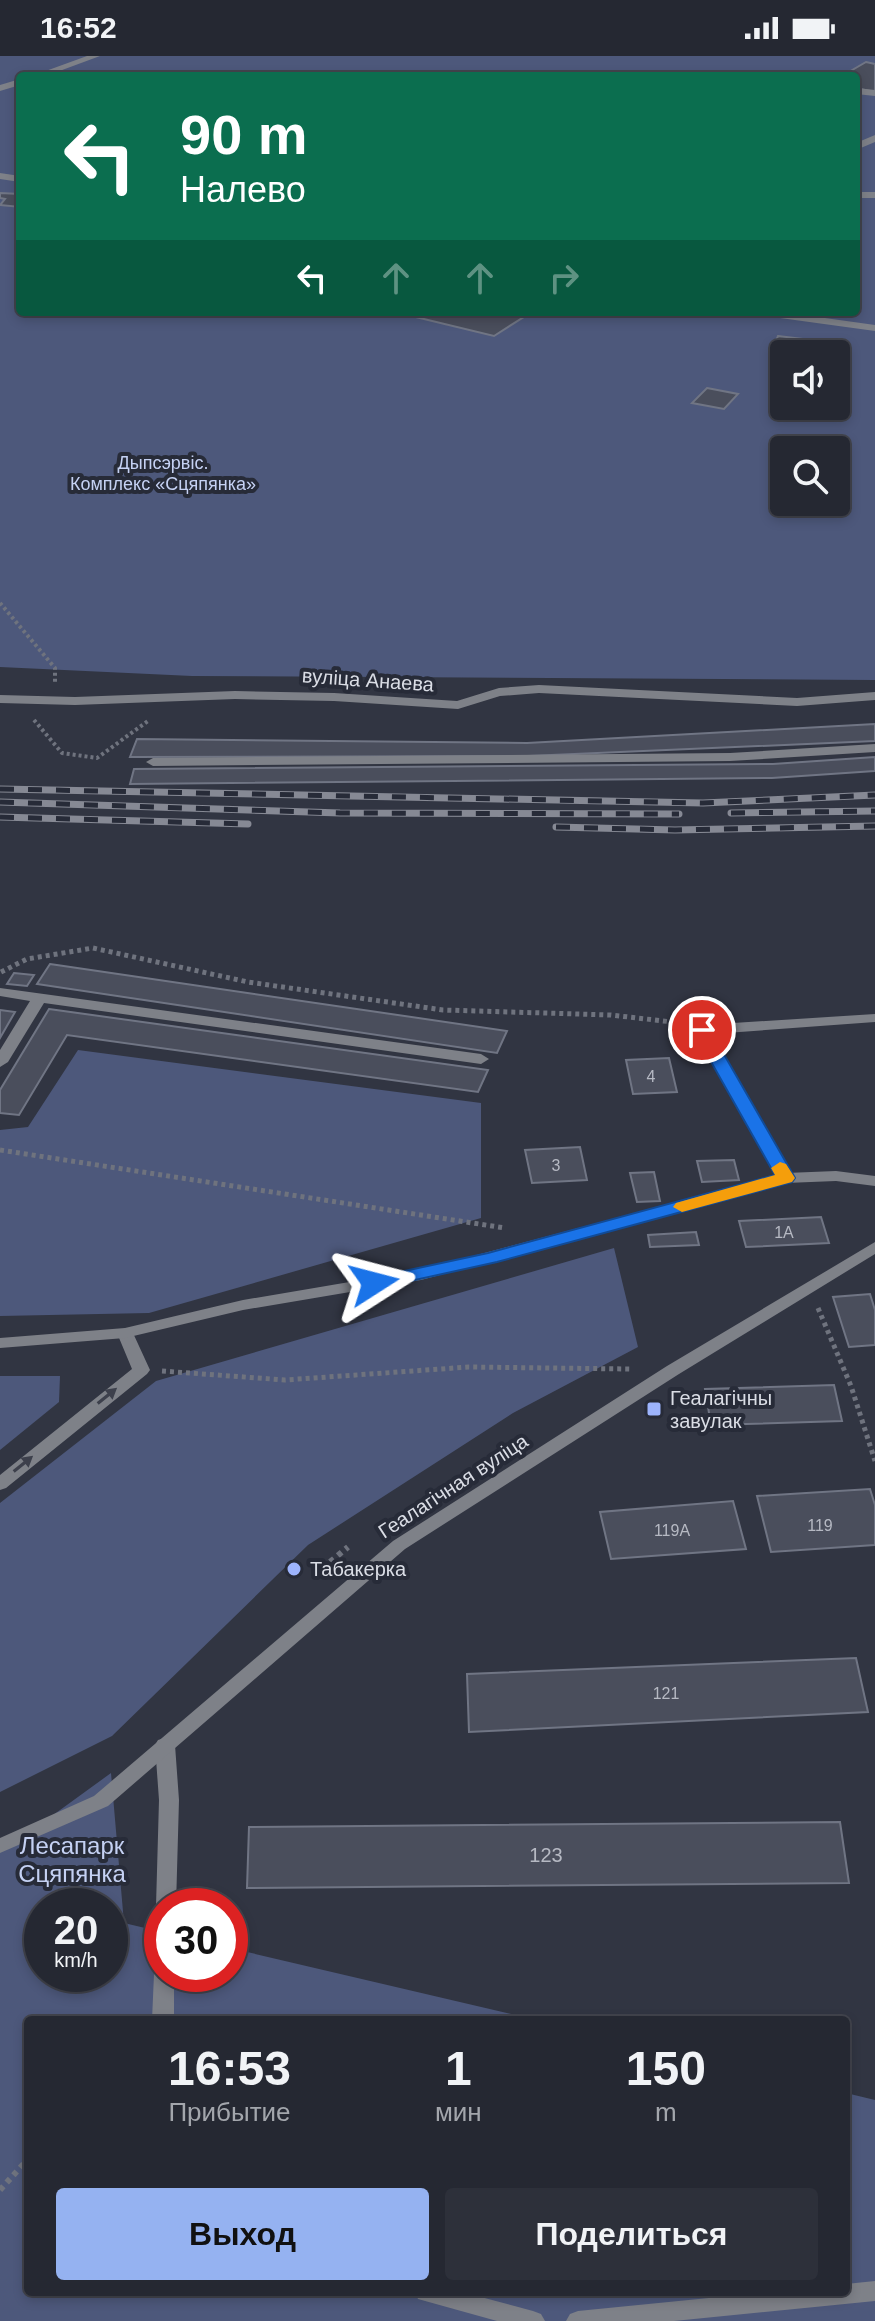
<!DOCTYPE html>
<html lang="ru">
<head>
<meta charset="utf-8">
<style>
  :root { --surface:#252832; --page:#2d303a; --text:#f1f3f6; --muted:#a3a6ac; --line:#42444d; --accent:#95b2f1 }
  body { margin:0; font-family:Arial,sans-serif; background:var(--page); color:var(--text); height:100vh; display:flex; flex-direction:column; font-size:30px; white-space:nowrap }
  * { box-sizing:border-box; margin:0 }
  p { font-size:26px; color:var(--muted) }
  .icon { flex:none; width:44px; height:44px; fill:none; stroke:currentColor; stroke-width:2; stroke-linecap:round; stroke-linejoin:round }
  .map { position:relative; flex:1; overflow:hidden }
  .panel { position:absolute; left:24px; top:1960px; width:826px; height:280px; display:flex; flex-direction:column; background:var(--surface); border-radius:8px; box-shadow:0 4px 12px #0003,0 0 0 2px var(--line) }
  .panel>* { flex:none }
  .banner { position:absolute; left:16px; top:16px; width:844px; height:244px; border-radius:8px; box-shadow:0 4px 12px #0003,0 0 0 2px var(--line); background:#0b6e4f; color:#fff; overflow:hidden }
  .fabs { position:absolute; left:770px; top:284px; display:grid; gap:16px }
  .fabs a { display:grid; place-items:center; width:80px; height:80px; border-radius:8px; background:var(--surface); box-shadow:0 4px 12px #0003,0 0 0 2px var(--line); font-size:40px }
  .speed { position:absolute; left:24px; top:1832px; display:flex; gap:16px; font-size:40px; font-weight:700; text-align:center }
  .speed>* { display:grid; place-content:center; width:104px; height:104px; border-radius:50%; background:var(--surface); box-shadow:0 4px 12px #0003,0 0 0 2px var(--line); line-height:1 }
  .speed small { font-size:20px; font-weight:400 }
  .speed .limit { border:12px solid #d22; background:#fff; color:#111 }
  .pin { position:absolute; display:grid; place-items:center; width:68px; height:68px; color:#fff; margin:-34px; border:4px solid #fff; border-radius:50%; box-shadow:0 2px 8px #0007 }
  .me { position:absolute; width:88px; margin:-44px; rotate:81deg; stroke-linejoin:round; filter:drop-shadow(0 0 6px #0008) }
  .turn { display:flex; align-items:center; gap:28px; height:168px; padding:0 32px; font-size:36px }
  .turn .icon { width:104px; height:104px; stroke-width:2.5 }
  .turn b { display:block; font-size:56px; line-height:68px }
  .lanes { display:flex; align-items:center; height:76px; padding:0 32px; background:#0003; justify-content:center; gap:40px; direction:ltr }
  .lanes .off { opacity:.35 }
  .eta { display:flex; justify-content:space-evenly; align-items:center; height:136px; text-align:center }
  .eta b { font-size:48px; font-weight:800; line-height:56px }
  .button { display:flex; gap:16px; margin-top:auto; padding:16px 32px }
  .button a { flex:1; height:92px; border-radius:8px; background:var(--accent); color:#111; font-size:32px; font-weight:800; line-height:92px; text-align:center }
  .button a+a { background:var(--page); color:var(--text) }
  .status { display:flex; justify-content:space-between; align-items:center; height:56px; padding:0 40px; background:var(--surface); direction:ltr }
  .status svg { height:22px; fill:currentColor }
  .map>svg:first-child { display:block }
</style>
</head>
<body>
<div class="status"><b>16:52</b><svg viewBox="0 0 49 12"><path d="M0 12V9h3v3zM5 12V6h3v6zM10 12V3h3v9zM15 12V0h3v12zM26 1h20v11H26zM47 4h2v5h-2z"/></svg></div>
<div class="map">
<svg width="875" height="2265" viewBox="0 0 875 2265">
  <rect width="100%" height="100%" fill="#313542"/>
  <!-- green -->
  <g fill="#4d587b" fill-rule="evenodd">
    <path d="M 0,0 L 875,0 L 875,624 L 192,620 L 0,611 ZM 20,20 L 856,20 L 856,256 L 20,256 ZM 784,298 L 836,298 L 836,350 L 784,350 ZM 784,394 L 836,394 L 836,446 L 784,446 Z"/>
    <path d="M 78,994 L 481,1047 L 481,1162 L 149,1257 L 0,1260 L 0,1074 L 28,1071 Z"/>
    <path d="M 614,1192 L 638,1291 L 513,1357 L 308,1489 L 112,1680 L 0,1736 L 0,1447 L 156,1325 Z"/>
    <path d="M 0,1320 L 60,1320 L 59,1346 L 0,1394 Z"/>
    <path d="M 111,1717 L 124,1867 L 162,1876 L 162,1918 L 230,1918 L 230,1892 L 537,1964 L 28,1964 L 28,2236 L 846,2236 L 846,2037 L 875,2044 L 875,2265 L 0,2265 L 0,1783 L 49,1762 ZM 42,1850 L 110,1850 L 110,1918 L 42,1918 Z"/>
  </g>
  <!-- building -->
  <g fill="#4a4e5c" stroke="#707584" stroke-width="2">
    <path d="M 866,6 L 875,8 L 875,36 L 856,32 L 856,20 L 842,20 Z"/>
    <path d="M 0,137 L 20,138 L 20,151 L 0,149 L 5,143 L 0,142 Z"/>
    <path d="M 395,256 L 528,256 L 530,257 L 494,280 Z"/>
    <path d="M 778,280 L 812,284 L 806,298 L 771,296 Z"/>
    <path d="M 707,332 L 738,338 L 724,353 L 692,347 Z"/>
    <path d="M 875,668 L 875,685 L 528,700 L 130,701 L 137,683 L 527,687 Z"/>
    <path d="M 875,701 L 875,715 L 772,722 L 130,728 L 134,713 L 773,708 Z"/>
    <path d="M 50,908 L 507,975 L 497,997 L 37,928 Z"/>
    <path d="M 14,917 L 34,919 L 27,930 L 7,928 Z"/>
    <path d="M 49,953 L 488,1014 L 478,1036 L 67,979 L 19,1059 L 0,1057 L 0,1034 Z"/>
    <path d="M 0,954 L 15,956 L 0,982 Z"/>
    <path d="M 669,1002 L 677,1036 L 633,1038 L 626,1004 Z"/>
    <path d="M 580,1091 L 587,1124 L 532,1127 L 525,1094 Z"/>
    <path d="M 734,1104 L 739,1124 L 702,1126 L 697,1105 Z"/>
    <path d="M 654,1116 L 660,1145 L 637,1146 L 630,1117 Z"/>
    <path d="M 821,1161 L 829,1187 L 746,1191 L 739,1165 Z"/>
    <path d="M 696,1176 L 699,1189 L 650,1191 L 648,1179 Z"/>
    <path d="M 870,1238 L 875,1254 L 875,1289 L 849,1291 L 833,1241 Z"/>
    <path d="M 834,1329 L 842,1365 L 711,1369 L 705,1333 Z"/>
    <path d="M 870,1433 L 875,1449 L 875,1489 L 771,1496 L 757,1440 Z"/>
    <path d="M 733,1445 L 746,1493 L 611,1503 L 600,1456 Z"/>
    <path d="M 856,1602 L 868,1656 L 469,1676 L 467,1618 Z"/>
    <path d="M 840,1766 L 849,1827 L 247,1832 L 249,1771 Z"/>
  </g>
  <g fill="none" stroke-linecap="round" stroke-linejoin="round">
    <!-- path-far2 -->
    <g stroke="#6f737e" stroke-width="4" stroke-dasharray="3 3" stroke-linecap="butt">
      <path d="M 0,547 L 55,612 L 55,626"/>
      <path d="M 34,664 L 62,697 L 97,702 L 148,665"/>
    </g>
    <!-- path-far1 -->
    <g stroke="#6f737e" stroke-width="5" stroke-dasharray="4 4" stroke-linecap="butt">
      <path d="M 1,916 L 27,903 L 93,892 L 248,926 L 443,954 L 611,959 L 681,967"/>
      <path d="M 0,1094 L 505,1172"/>
      <path d="M 818,1252 L 851,1330 L 875,1405"/>
      <path d="M 162,1315 L 285,1324 L 469,1311 L 631,1313"/>
    </g>
    <!-- path -->
    <g stroke="#6f737e" stroke-width="6" stroke-dasharray="5 5" stroke-linecap="butt">
      <path d="M 339,1510 L 330,1506 L 348,1491"/>
      <path d="M 0,2134 L 28,2103"/>
    </g>
    <!-- service -->
    <g fill="#7e8188" fill-rule="evenodd">
      <path d="M 87,0 L 100,0 L 46,20 L 32,20 Z"/>
      <path d="M 720,17 L 746,17 L 751,20 L 715,20 Z"/>
      <path d="M 20,23 L 20,29 L 0,35 L 0,29 Z"/>
      <path d="M 856,32 L 875,34 L 875,40 L 856,38 Z"/>
      <path d="M 875,79 L 875,86 L 856,94 L 856,87 Z"/>
      <path d="M 0,117 L 20,120 L 20,126 L 0,123 Z"/>
      <rect x="856" y="136" width="19" height="6"/>
      <path d="M 754,256 L 782,256 L 875,269 L 875,275 L 759,259 Z"/>
      <path d="M 539,629 L 797,642 L 875,636 L 875,644 L 797,650 L 539,637 L 500,640 L 458,653 L 334,645 L 235,643 L 75,649 L 0,647 L 0,639 L 75,641 L 235,635 L 334,637 L 457,645 L 499,632 Z"/>
      <path d="M 875,688 L 875,696 L 730,705 L 153,710 L 146,706 L 153,702 L 730,697 Z"/>
      <path d="M 0,932 L 481,998 L 489,1003 L 481,1008 L 44,947 L 8,1006 L 0,1011 L 0,994 L 30,945 L 0,940 Z"/>
      <path d="M 875,958 L 875,966 L 712,978 L 794,1122 L 786,1127 L 780,1125 L 694,974 L 702,969 Z"/>
      <path d="M 125,1272 L 133,1277 L 150,1314 L 147,1318 L 6,1432 L 0,1434 L 0,1419 L 132,1313 L 117,1277 Z"/>
      <path d="M 165,1682 L 172,1684 L 175,1689 L 179,1744 L 176,1850 L 162,1850 L 162,1856 L 156,1850 L 159,1744 L 155,1689 L 158,1684 Z"/>
      <path d="M 162,1911 L 162,1918 L 174,1918 L 174,1964 L 152,1964 L 154,1918 L 157,1912 Z"/>
      <path d="M 875,2225 L 875,2245 L 674,2265 L 566,2265 L 570,2258 L 578,2255 L 770,2236 L 846,2236 L 846,2228 Z"/>
      <path d="M 415,2236 L 462,2236 L 533,2255 L 541,2258 L 545,2265 L 497,2265 L 418,2243 Z"/>
    </g>
    <!-- minor -->
    <path fill="#7e8188" fill-rule="evenodd" d="M 836,1115 L 875,1120 L 875,1130 L 836,1125 L 786,1127 L 421,1224 L 243,1254 L 125,1282 L 0,1292 L 0,1282 L 125,1272 L 243,1244 L 420,1214 L 786,1117 Z"/>
    <!-- tertiary -->
    <path fill="#7e8188" fill-rule="evenodd" d="M 875,1186 L 875,1198 L 679,1318 L 405,1493 L 108,1750 L 0,1797 L 0,1782 L 94,1740 L 393,1485 L 667,1310 Z"/>
    <defs>
      <g id="rail">
        <path d="M 0,733 L 703,747 L 875,739"/>
        <path d="M 0,746 L 340,757 L 679,758"/>
        <path d="M 731,757 L 875,755"/>
        <path d="M 0,761 L 248,768"/>
        <path d="M 556,771 L 675,774 L 875,770"/>
      </g>
    </defs>
    <!-- rail casing -->
    <use href="#rail" stroke="#868994" stroke-width="7"/>
    <!-- rail -->
    <use href="#rail" stroke="#272b38" stroke-width="5" stroke-dasharray="14" stroke-linecap="butt"/>
  </g>
  <!-- one-way arrows -->
  <defs><path id="oneway-solid" d="M-6-.8H1V-3.2L6.5 0L1 3.2V.8H-6Z" transform="scale(2)"/></defs>
  <g fill="#3d404c">
    <use href="#oneway-solid" transform="translate(107 1340) rotate(-39)"/>
    <use href="#oneway-solid" transform="translate(23 1408) rotate(-39)"/>
  </g>
  <!-- route -->
  <path fill="#1a73e8" stroke="#114b97" stroke-width="2" d="M 702,969 L 710,974 L 795,1122 L 792,1126 L 497,1206 L 374,1233 L 367,1231 L 364,1227 L 367,1223 L 488,1197 L 775,1119 L 693,974 Z"/>
  <!-- slow -->
  <path fill="#f59e0b" d="M 780,1106 L 786,1108 L 795,1122 L 792,1126 L 682,1156 L 673,1151 L 676,1147 L 775,1119 L 771,1112 Z"/>
  <!-- markers -->
  <g fill="#9db4fd" stroke="#272b38" stroke-width="3">
    <rect x="646" y="1345" width="16" height="16" rx="4"/>
    <circle cx="294" cy="1513" r="8"/>
  </g>
  <g text-anchor="middle" dominant-baseline="central" stroke-width="8" stroke-linejoin="round" paint-order="stroke">
    <!-- number labels -->
    <g font-size="16" fill="#b6b9c3">
      <text x="651" y="1020">4</text>
      <text x="556" y="1109">3</text>
      <text x="784" y="1176">1А</text>
      <text x="820" y="1469">119</text>
      <text x="672" y="1474">119А</text>
      <text x="666" y="1637">121</text>
    </g>
    <!-- far-park labels -->
    <g font-size="18" fill="#c5d1f3" stroke="#272b38">
      <text x="163" y="407">Дыпсэрвіс.<tspan x="163" dy="21">Комплекс «Сцяпянка»</tspan></text>
    </g>
    <!-- street labels -->
    <g font-size="20" fill="#dadde5" stroke="#272b38">
      <text transform="translate(368 624) rotate(4)">вуліца Анаева</text>
      <text transform="translate(453 1430) rotate(-33)">Геалагічная вуліца</text>
    </g>
    <!-- poi labels -->
    <g font-size="20" fill="#dadde5" stroke="#272b38" text-anchor="start">
      <text x="670" y="1342">Геалагічны<tspan x="670" dy="23">завулак</tspan></text>
      <text x="310" y="1513">Табакерка</text>
    </g>
    <!-- near-number labels -->
    <g font-size="20" fill="#b6b9c3">
      <text x="546" y="1799">123</text>
    </g>
    <!-- near-park labels -->
    <g font-size="24" fill="#c5d1f3" stroke="#272b38">
      <text x="72" y="1789">Лесапарк<tspan x="72" dy="28">Сцяпянка</tspan></text>
    </g>
  </g>
</svg>
<div class="fabs">
<a><svg class="icon" aria-label="sound" viewBox="0 0 24 24"><path d="M4 9h4l5-4v14l-5-4H4zM17 9q2 3 0 6"/></svg></a>
<a><svg class="icon" aria-label="search" viewBox="0 0 24 24"><circle cx="10" cy="10" r="6"/><path d="M15 15l6 6"/></svg></a>
</div>
<div class="speed"><div>20<small>km/h</small></div><div class="limit">30</div></div>
<div class="pin" style="left:702px;top:974px;background:#d93025"><svg class="icon" aria-label="arrive" viewBox="0 0 24 24"><path d="M6 21V4h12l-3 4 3 4H6"/></svg></div>
<svg class="me" style="left:374px;top:1227px" viewBox="-20 -20 40 40"><path d="M0-17L14 15 0 8-14 15z" fill="#1a73e8" stroke="#fff" stroke-width="4"/></svg>
<div class="banner">
<div class="turn"><svg class="icon" aria-label="left" viewBox="0 0 24 24"><path d="M17 20v-9H6M10 6l-5 5 5 5"/></svg><div><b>90 m</b>Налево</div></div>
<div class="lanes"><svg class="icon" aria-label="left" viewBox="0 0 24 24"><path d="M17 20v-9H6M10 6l-5 5 5 5"/></svg><svg class="icon off" aria-label="ahead" viewBox="0 0 24 24"><path d="M12 20V5M6 11l6-6 6 6"/></svg><svg class="icon off" aria-label="ahead" viewBox="0 0 24 24"><path d="M12 20V5M6 11l6-6 6 6"/></svg><svg class="icon off" aria-label="right" viewBox="0 0 24 24"><path d="M7 20v-9h11M14 6l5 5-5 5"/></svg></div>
</div>
<section class="panel">
<div class="eta">
<div><b>16:53</b><p>Прибытие</p></div>
<div><b>1</b><p>мин</p></div>
<div><b>150</b><p>m</p></div>
</div>
<div class="button"><a>Выход</a><a>Поделиться</a></div>
</section>
</div>
</body>
</html>
